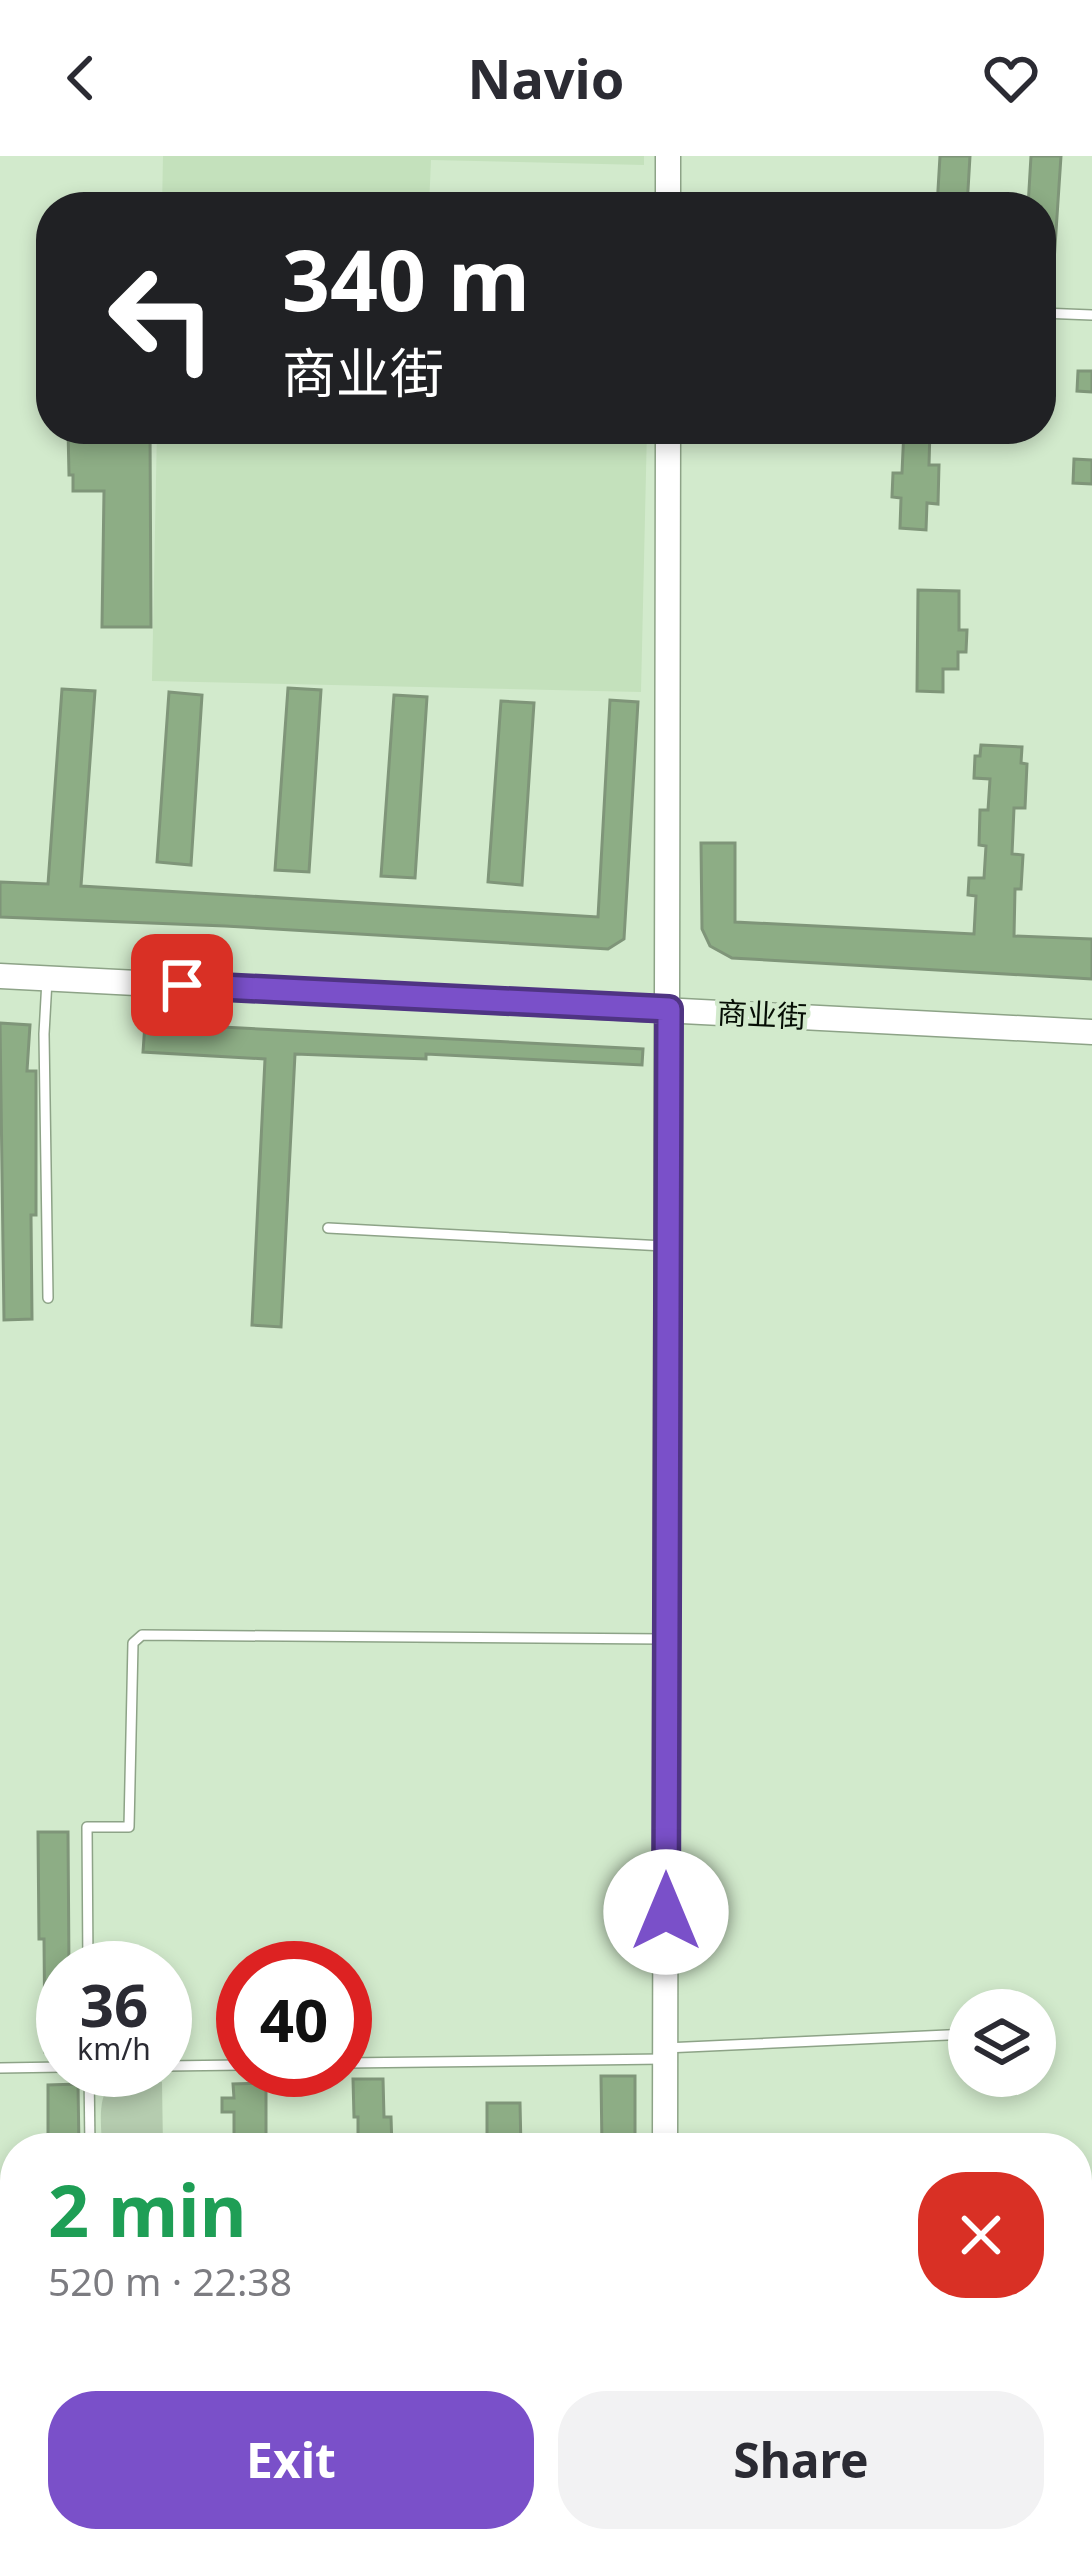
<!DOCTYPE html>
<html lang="en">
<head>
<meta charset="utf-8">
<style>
  :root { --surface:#fff; --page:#f2f2f3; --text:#2b2b33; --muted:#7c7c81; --accent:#7a50c9 }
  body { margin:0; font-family:"Noto Sans","Noto Sans SC",sans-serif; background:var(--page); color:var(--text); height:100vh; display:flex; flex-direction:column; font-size:45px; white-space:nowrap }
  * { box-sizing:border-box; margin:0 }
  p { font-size:39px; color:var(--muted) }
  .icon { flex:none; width:66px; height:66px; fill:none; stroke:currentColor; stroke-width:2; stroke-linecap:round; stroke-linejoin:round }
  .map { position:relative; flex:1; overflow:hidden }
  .details { position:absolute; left:0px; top:1977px; width:1092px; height:420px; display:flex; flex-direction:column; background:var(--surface); border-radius:48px 48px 0 0; box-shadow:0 6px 18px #0003 }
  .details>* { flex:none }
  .top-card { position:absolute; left:36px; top:36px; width:1020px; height:252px; border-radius:48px; box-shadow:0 6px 18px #0003; background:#202124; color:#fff; overflow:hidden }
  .buttons { position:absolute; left:948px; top:1833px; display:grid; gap:24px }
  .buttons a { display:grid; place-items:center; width:108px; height:108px; border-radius:50%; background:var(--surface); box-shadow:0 6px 18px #0003; font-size:60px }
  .speed { position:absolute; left:36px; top:1785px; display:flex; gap:24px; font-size:60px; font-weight:700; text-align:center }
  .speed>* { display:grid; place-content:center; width:156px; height:156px; border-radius:50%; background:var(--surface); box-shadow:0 6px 18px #0003; line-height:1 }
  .speed small { font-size:30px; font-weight:400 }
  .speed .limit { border:18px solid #d22; background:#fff; color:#111 }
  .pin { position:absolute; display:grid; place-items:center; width:102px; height:102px; color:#fff; margin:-51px; border-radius:24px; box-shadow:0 6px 18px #0006 }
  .me { position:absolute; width:132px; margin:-66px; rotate:0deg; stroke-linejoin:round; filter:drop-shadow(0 0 9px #0008) }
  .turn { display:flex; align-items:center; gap:42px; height:252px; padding:0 48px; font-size:54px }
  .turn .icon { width:156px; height:156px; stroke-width:2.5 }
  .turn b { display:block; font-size:84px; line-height:102px }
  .round { display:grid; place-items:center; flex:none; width:126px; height:126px; border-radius:48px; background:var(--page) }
  .overview { display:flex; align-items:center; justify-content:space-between; height:204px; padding:0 48px }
  h1 { font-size:72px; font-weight:700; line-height:90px; color:#1e9e55 }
  .cta { display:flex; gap:24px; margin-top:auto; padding:24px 48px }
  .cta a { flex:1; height:138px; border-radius:48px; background:var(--accent); color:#fff; font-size:48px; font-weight:700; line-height:138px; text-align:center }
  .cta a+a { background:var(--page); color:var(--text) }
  header { display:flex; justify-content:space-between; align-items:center; height:156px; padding:0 48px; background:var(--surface); font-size:54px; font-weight:700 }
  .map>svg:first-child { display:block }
</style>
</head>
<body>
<header><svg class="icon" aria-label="back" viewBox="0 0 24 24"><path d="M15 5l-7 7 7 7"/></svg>Navio<svg class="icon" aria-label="heart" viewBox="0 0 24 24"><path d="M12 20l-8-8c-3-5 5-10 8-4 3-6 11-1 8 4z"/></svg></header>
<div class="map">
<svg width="1092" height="2397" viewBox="0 0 1092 2397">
  <rect width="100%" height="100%" fill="#d2eacc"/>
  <!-- built -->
  <g fill="#c4e1bc">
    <path d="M 163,0 L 644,0 L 644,9 L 431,4 L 429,51 L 162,51 Z"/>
    <path d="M 157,273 L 647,273 L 641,536 L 152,525 Z"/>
  </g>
  <!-- green -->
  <path fill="#b5ccaf" d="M 112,1926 L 162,1926 L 163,1992 L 102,1992 C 102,1970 96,1942 112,1926 Z"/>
  <!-- building -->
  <g fill="#8dad85" stroke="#7f9579" stroke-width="3">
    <path d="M 940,0 L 970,0 L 967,51 L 937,51 Z"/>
    <path d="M 1031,0 L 1061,0 L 1052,136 L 1041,136 L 1041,51 L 1028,51 Z"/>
    <path d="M 1078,215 L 1092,215 L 1092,236 L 1077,235 Z"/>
    <path d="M 68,273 L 150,273 L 151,471 L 102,471 L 104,335 L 73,335 L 73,319 L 69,319 Z"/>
    <path d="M 904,273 L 930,273 L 929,309 L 939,309 L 938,348 L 927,347 L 926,374 L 900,372 L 901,342 L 892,341 L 893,317 L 902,317 Z"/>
    <path d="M 1074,303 L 1092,304 L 1092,328 L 1073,327 Z"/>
    <path d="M 918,434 L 959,435 L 959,474 L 967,474 L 966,496 L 958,496 L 958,513 L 943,513 L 943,536 L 917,535 Z"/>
    <path d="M 288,532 L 321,534 L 309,716 L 275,714 Z"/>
    <path d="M 62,533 L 95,535 L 81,730 L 598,761 L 610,544 L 638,546 L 624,783 L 608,793 L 225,770 L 0,761 L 0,726 L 48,728 Z"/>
    <path d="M 169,536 L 202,539 L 191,709 L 157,706 Z"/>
    <path d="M 394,539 L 427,541 L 415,722 L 381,720 Z"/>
    <path d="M 501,545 L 534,547 L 522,729 L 488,726 Z"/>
    <path d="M 981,589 L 1022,591 L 1021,607 L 1027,608 L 1025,652 L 1014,652 L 1012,698 L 1023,699 L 1021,733 L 1015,733 L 1014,780 L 1092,783 L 1092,823 L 732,802 L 710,790 L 702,773 L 701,687 L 735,687 L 735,766 L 974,778 L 976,740 L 968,739 L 969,722 L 984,722 L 986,690 L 979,689 L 980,654 L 988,654 L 990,623 L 974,622 L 975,600 L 980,600 Z"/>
    <path d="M 0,867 L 30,869 L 27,915 L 36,915 L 36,1059 L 31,1059 L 32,1163 L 4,1164 Z"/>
    <path d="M 145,867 L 643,893 L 642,909 L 426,898 L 426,903 L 295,898 L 281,1171 L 252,1169 L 265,903 L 143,896 Z"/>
    <path d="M 38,1676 L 68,1676 L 69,1812 L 63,1812 L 63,1896 L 45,1896 L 44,1783 L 39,1783 Z"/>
    <path d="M 601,1920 L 635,1920 L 635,1992 L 602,1992 Z"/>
    <path d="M 353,1923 L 383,1923 L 384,1961 L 391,1961 L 392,1992 L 358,1992 L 358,1961 L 354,1961 Z"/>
    <path d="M 266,1927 L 266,1992 L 234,1992 L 234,1956 L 222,1956 L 222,1942 L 234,1942 L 233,1928 Z"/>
    <path d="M 78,1928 L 79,1992 L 48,1992 L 48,1929 Z"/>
    <path d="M 487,1947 L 520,1947 L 521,1992 L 487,1992 Z"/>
    <path d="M 0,2349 L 15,2350 L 15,2385 L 0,2384 Z"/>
  </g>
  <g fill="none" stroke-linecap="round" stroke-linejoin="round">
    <defs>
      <g id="lane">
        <path d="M 1041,157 L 1092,159"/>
        <path d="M 47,824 L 44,878 L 48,1142"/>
        <path d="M 328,1072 L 664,1090"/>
        <path d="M 88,1812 L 87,1671 L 129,1671 L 133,1487 L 142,1479 L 663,1483"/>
        <path d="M 665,1892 L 969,1878"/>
        <path d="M 345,1907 L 664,1903"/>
        <path d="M 165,1910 L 243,1909"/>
        <path d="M 0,1912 L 63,1911"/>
        <path d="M 89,1914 L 90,1992"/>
        <path d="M 1005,1992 L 1019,1990"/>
        <path d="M 142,2397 L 142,2382"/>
      </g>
      <g id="secondary">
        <path d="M 668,0 L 668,51"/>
        <path d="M 0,820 L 1092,876"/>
        <path d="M 665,1992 L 668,273"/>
        <path d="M 663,2397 L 664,2382"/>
      </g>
    </defs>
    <!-- lane casing -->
    <use href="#lane" stroke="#8da387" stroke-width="12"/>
    <!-- secondary casing -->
    <use href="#secondary" stroke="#8da387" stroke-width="27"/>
    <!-- lane -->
    <use href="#lane" stroke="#fff" stroke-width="9"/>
    <!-- secondary -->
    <use href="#secondary" stroke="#fff" stroke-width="24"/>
  </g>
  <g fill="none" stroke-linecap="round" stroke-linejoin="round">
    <defs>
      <path id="route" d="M 182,829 L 669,853 L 666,1756"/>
    </defs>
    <!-- route casing -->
    <use href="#route" stroke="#4f3483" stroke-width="30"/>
    <!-- route -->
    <use href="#route" stroke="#7a50c9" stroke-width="21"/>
  </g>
  <g text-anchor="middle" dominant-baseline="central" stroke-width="9" stroke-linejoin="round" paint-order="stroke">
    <!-- street labels -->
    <g font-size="30" fill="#060e05" stroke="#d2eacc">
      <text transform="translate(762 858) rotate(3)">商业街</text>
    </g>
  </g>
</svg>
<div class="buttons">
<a><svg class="icon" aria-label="layers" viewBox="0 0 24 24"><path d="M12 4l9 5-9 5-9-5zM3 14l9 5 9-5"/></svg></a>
</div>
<div class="speed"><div>36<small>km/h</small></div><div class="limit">40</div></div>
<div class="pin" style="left:182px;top:829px;background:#d93025"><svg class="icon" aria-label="arrive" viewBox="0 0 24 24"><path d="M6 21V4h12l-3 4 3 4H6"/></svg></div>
<svg class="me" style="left:666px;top:1756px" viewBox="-20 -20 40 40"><circle r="19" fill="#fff"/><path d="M0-13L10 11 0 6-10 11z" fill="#7a50c9"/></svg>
<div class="top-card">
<div class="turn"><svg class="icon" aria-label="left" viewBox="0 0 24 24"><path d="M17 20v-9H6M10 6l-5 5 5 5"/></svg><div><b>340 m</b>商业街</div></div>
</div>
<section class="details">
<div class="overview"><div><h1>2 min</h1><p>520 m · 22:38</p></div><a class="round" style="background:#d93025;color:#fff"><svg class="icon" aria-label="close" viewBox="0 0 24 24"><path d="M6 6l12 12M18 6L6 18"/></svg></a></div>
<div class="cta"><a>Exit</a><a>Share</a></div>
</section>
</div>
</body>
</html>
